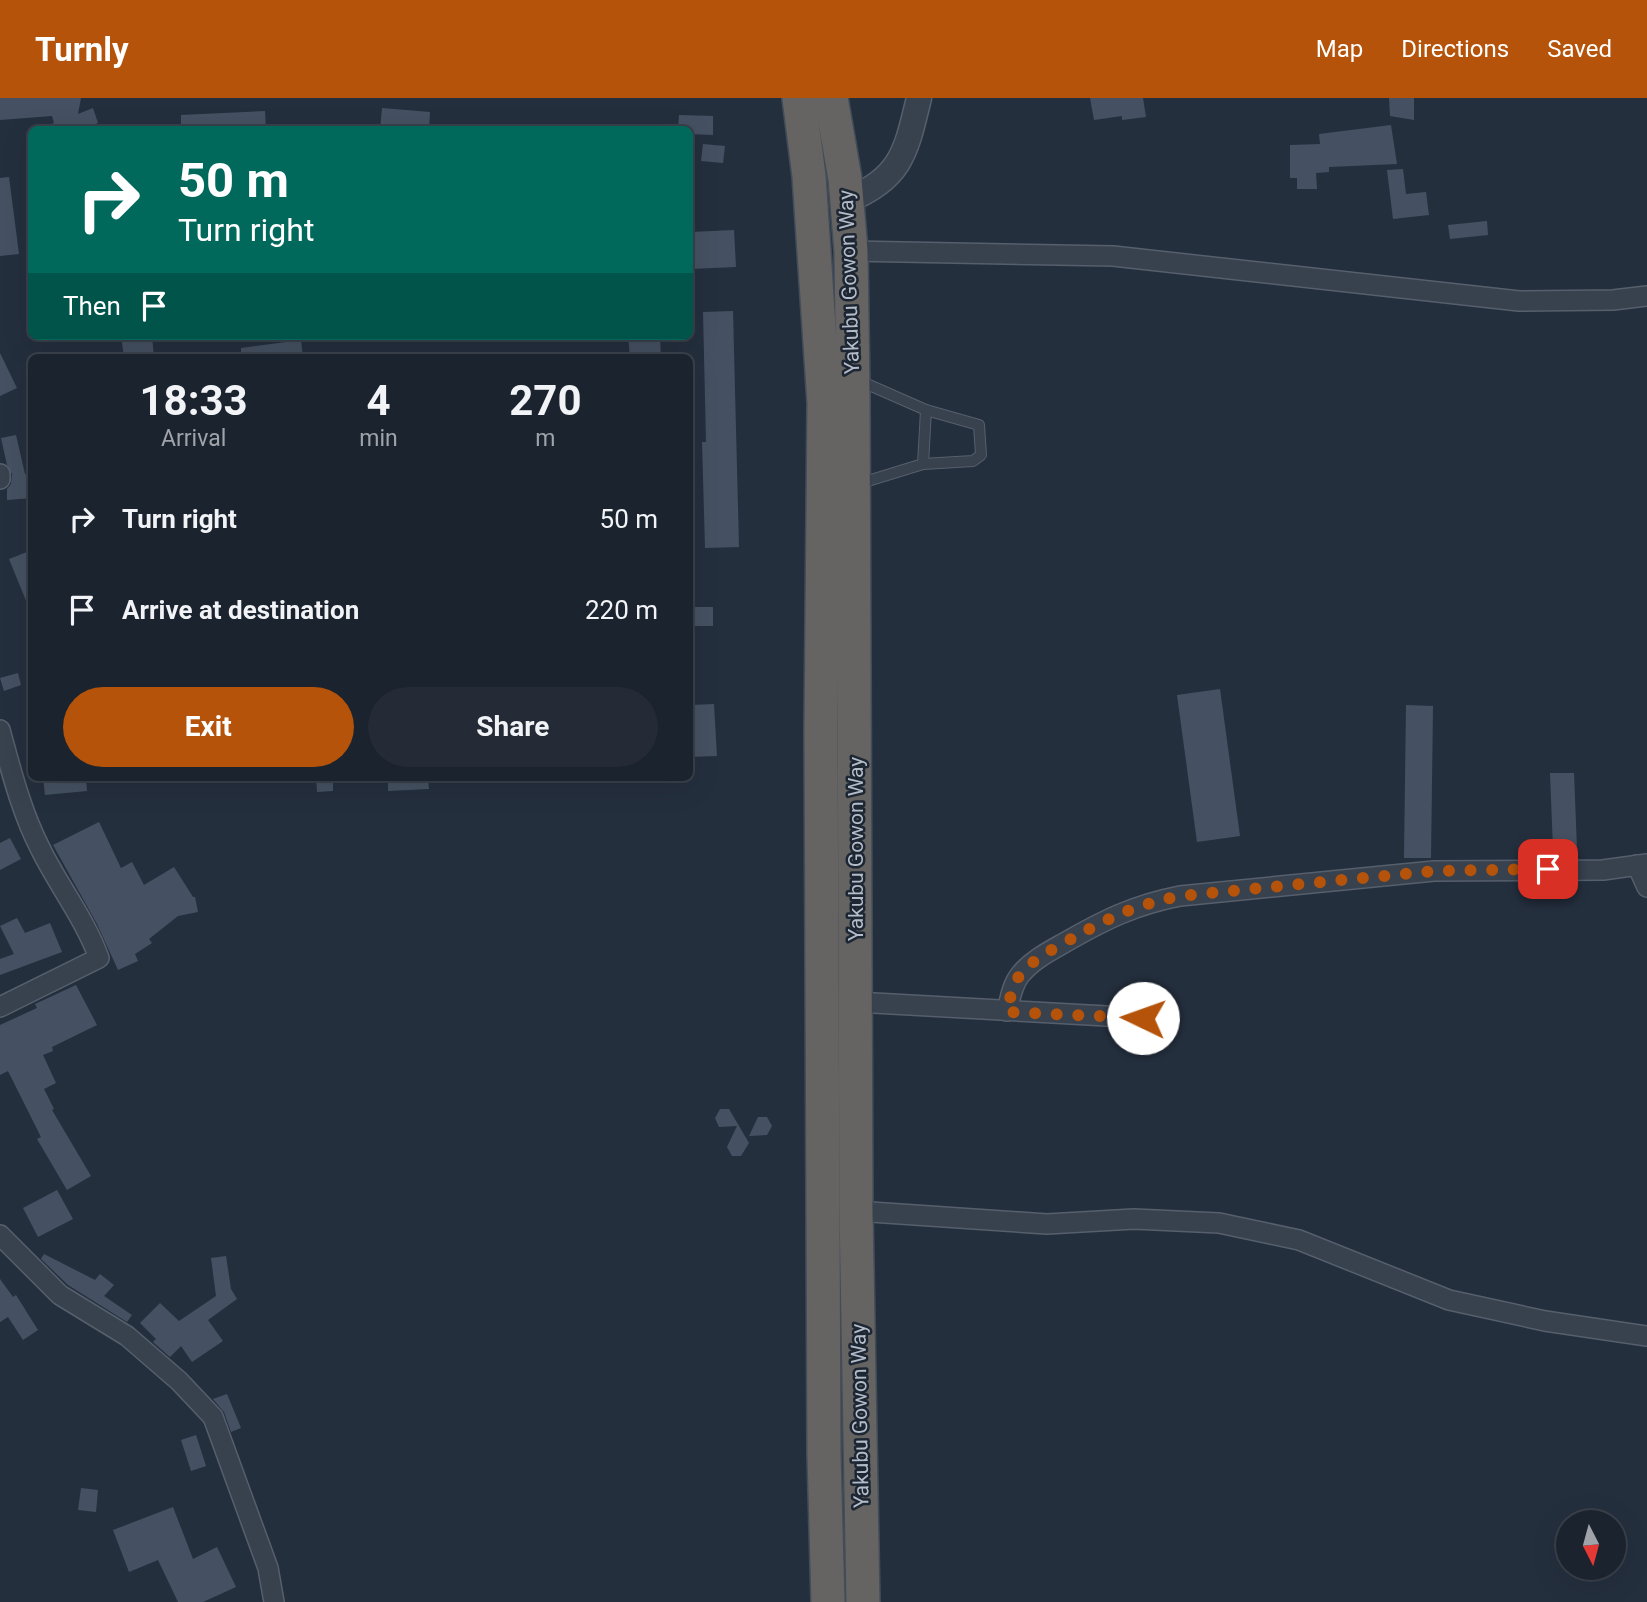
<!DOCTYPE html>
<html lang="en">
<head>
<meta charset="utf-8">
<style>
  :root { --surface:#1b232e; --page:#242b36; --text:#f1f3f6; --muted:#a0a4aa; --line:#39404a; --accent:#b45309 }
  body { margin:0; font-family:Roboto,sans-serif; background:var(--page); color:var(--text); height:100vh; display:flex; flex-direction:column; font-size:26px; white-space:nowrap }
  * { box-sizing:border-box; margin:0 }
  p { font-size:23px; color:var(--muted) }
  .icon { flex:none; width:38px; height:38px; fill:none; stroke:currentColor; stroke-width:2; stroke-linecap:round; stroke-linejoin:round }
  .map { position:relative; flex:1; overflow:hidden }
  .panel { position:absolute; left:28px; top:256px; width:665px; height:427px; display:flex; flex-direction:column; background:var(--surface); border-radius:10px; box-shadow:0 7px 28px #0002,0 0 0 2px var(--line) }
  .panel>* { flex:none }
  .guide { position:absolute; left:28px; top:28px; width:665px; height:214px; border-radius:10px; box-shadow:0 7px 28px #0002,0 0 0 2px var(--line); background:#00695c; color:#fff; overflow:hidden }
  .needle { width:46px; rotate:174deg }
  .controls { position:absolute; left:1556px; top:1412px; display:grid; gap:14px }
  .controls a { display:grid; place-items:center; width:70px; height:70px; border-radius:50%; background:var(--surface); box-shadow:0 7px 28px #0002,0 0 0 2px var(--line); font-size:35px }
  .pin { position:absolute; display:grid; place-items:center; width:60px; height:60px; color:#fff; margin:-30px; border-radius:14px; box-shadow:0 4px 10px #0006 }
  .me { position:absolute; width:77px; margin:-38px; rotate:273deg; stroke-linejoin:round; filter:drop-shadow(0 0 5px #0008) }
  .turn { display:flex; align-items:center; gap:24px; height:147px; padding:0 35px; font-size:32px }
  .turn .icon { width:91px; height:91px; stroke-width:2.5 }
  .turn b { display:block; font-size:49px; line-height:60px }
  .then { display:flex; align-items:center; height:66px; padding:0 35px; background:#0003; gap:14px; font-size:26px }
  .eta { display:flex; justify-content:space-evenly; align-items:center; height:119px; text-align:center }
  .eta b { font-size:42px; font-weight:700; line-height:49px }
  .button { display:flex; gap:14px; margin-top:auto; padding:14px 35px }
  .button a { flex:1; height:80px; border-radius:42px; background:var(--accent); color:#fff; font-size:28px; font-weight:700; line-height:80px; text-align:center }
  .button a+a { background:var(--page); color:var(--text) }
  ul { padding:0; list-style:none }
  li { display:flex; align-items:center; gap:21px; height:91px; padding:0 35px }
  li div { flex:1 }
  li b { display:block; font-size:26px }
  li em { font-style:normal }
  header { display:flex; align-items:center; gap:42px; box-sizing:border-box; height:98px; padding:0 35px; background:var(--accent); color:#fff }
  header strong { font-size:33px }
  nav { display:flex; gap:38px; margin-inline-start:auto; font-size:24px }
  .map>svg:first-child { display:block }
</style>
</head>
<body>
<header>
<strong>Turnly</strong>
<nav><a>Map</a><a>Directions</a><a>Saved</a></nav>
</header>
<div class="map">
<svg width="1647" height="1504" viewBox="0 0 1647 1504">
  <rect width="100%" height="100%" fill="#242f3e"/>
  <!-- building -->
  <g fill="#455162">
    <path d="M 0,0 L 81,0 L 78,16 L 93,10 L 98,25 L 79,32 L 40,32 L 40,30 L 54,25 L 52,18 L 0,22 Z"/>
    <path d="M 1090,0 L 1143,0 L 1146,19 L 1122,22 L 1122,18 L 1094,22 Z"/>
    <path d="M 1389,0 L 1414,0 L 1414,22 L 1390,18 Z"/>
    <path d="M 382,10 L 430,14 L 429,32 L 380,32 Z"/>
    <path d="M 265,13 L 266,32 L 181,32 L 181,17 Z"/>
    <path d="M 679,17 L 713,18 L 713,37 L 690,36 L 690,32 L 678,32 Z"/>
    <path d="M 1391,27 L 1397,66 L 1329,69 L 1329,74 L 1316,75 L 1317,91 L 1297,91 L 1297,80 L 1290,80 L 1290,47 L 1320,46 L 1319,36 Z"/>
    <path d="M 703,46 L 725,48 L 723,65 L 701,63 Z"/>
    <path d="M 1403,71 L 1406,96 L 1426,94 L 1429,117 L 1393,121 L 1387,72 Z"/>
    <path d="M 9,79 L 19,156 L 0,158 L 0,80 Z"/>
    <path d="M 1487,123 L 1488,137 L 1450,141 L 1448,127 Z"/>
    <path d="M 734,132 L 736,169 L 690,171 L 690,134 Z"/>
    <path d="M 733,213 L 739,449 L 705,450 L 702,344 L 706,344 L 703,214 Z"/>
    <path d="M 121,238 L 152,238 L 154,259 L 124,259 Z"/>
    <path d="M 628,238 L 660,238 L 661,259 L 630,259 Z"/>
    <path d="M 301,242 L 303,259 L 241,259 L 241,250 Z"/>
    <path d="M 0,255 L 17,290 L 0,298 Z"/>
    <path d="M 16,337 L 25,376 L 32,375 L 32,400 L 7,402 L 7,391 L 11,386 L 12,376 L 7,367 L 1,340 Z"/>
    <path d="M 32,452 L 32,515 L 31,515 L 9,461 Z"/>
    <rect x="690" y="509" width="23" height="19"/>
    <path d="M 18,575 L 21,587 L 4,593 L 0,580 Z"/>
    <path d="M 1220,591 L 1240,738 L 1197,744 L 1177,597 Z"/>
    <path d="M 714,606 L 717,658 L 690,659 L 690,607 Z"/>
    <path d="M 1406,607 L 1433,608 L 1431,760 L 1404,760 Z"/>
    <path d="M 1550,675 L 1574,675 L 1577,751 L 1553,751 Z"/>
    <path d="M 43,679 L 86,679 L 87,693 L 45,697 Z"/>
    <path d="M 316,679 L 333,679 L 333,693 L 317,694 Z"/>
    <path d="M 388,679 L 428,679 L 429,691 L 388,693 Z"/>
    <path d="M 99,724 L 121,770 L 132,764 L 144,787 L 174,769 L 193,799 L 195,799 L 198,814 L 178,818 L 149,841 L 152,845 L 135,856 L 138,863 L 118,872 L 97,826 L 53,747 Z"/>
    <path d="M 10,740 L 21,761 L 0,772 L 0,745 Z"/>
    <path d="M 17,820 L 25,835 L 50,825 L 62,854 L 0,877 L 0,861 L 14,856 L 0,828 Z"/>
    <path d="M 76,887 L 97,927 L 52,949 L 53,953 L 43,957 L 56,985 L 44,991 L 54,1011 L 52,1012 L 91,1078 L 67,1092 L 37,1041 L 41,1039 L 8,973 L 0,977 L 0,927 L 37,910 L 35,906 Z"/>
    <path d="M 720,1011 L 729,1011 L 749,1045 L 741,1058 L 732,1058 L 727,1049 L 737,1028 L 719,1029 L 715,1020 Z"/>
    <path d="M 758,1019 L 767,1019 L 772,1028 L 767,1037 L 749,1038 Z"/>
    <path d="M 57,1092 L 73,1121 L 38,1139 L 23,1110 Z"/>
    <path d="M 44,1156 L 95,1182 L 100,1176 L 114,1187 L 104,1198 L 132,1217 L 127,1224 L 68,1187 L 41,1161 Z"/>
    <path d="M 226,1158 L 231,1191 L 237,1201 L 208,1222 L 223,1243 L 192,1264 L 181,1248 L 170,1259 L 153,1244 L 156,1241 L 140,1225 L 160,1205 L 179,1223 L 216,1198 L 211,1160 Z"/>
    <path d="M 0,1181 L 13,1199 L 16,1197 L 38,1232 L 23,1242 L 8,1219 L 0,1224 Z"/>
    <path d="M 227,1296 L 241,1330 L 231,1334 L 224,1314 L 213,1301 Z"/>
    <path d="M 196,1337 L 206,1368 L 191,1373 L 181,1342 Z"/>
    <path d="M 81,1390 L 98,1392 L 96,1414 L 78,1412 Z"/>
    <path d="M 173,1409 L 193,1461 L 217,1449 L 236,1489 L 203,1504 L 178,1504 L 158,1462 L 129,1474 L 113,1432 Z"/>
  </g>
  <g fill="none" stroke-linecap="round" stroke-linejoin="round">
    <defs>
      <g id="service">
        <path d="M 923,366 L 973,363 L 981,357 L 979,327 L 926,312"/>
        <path d="M 858,386 L 923,366 L 926,312 L 860,283"/>
      </g>
      <g id="minor">
        <path d="M 851,153 L 1113,158 L 1519,203 L 1613,202 L 1647,198"/>
        <path d="M 0,376 L 0,381"/>
        <path d="M 0,632 C 11,672 21,713 40,750 C 58,787 85,821 99,860 L 0,909"/>
        <path d="M 1637,767 L 1647,789"/>
        <path d="M 856,904 L 1143,920"/>
        <path d="M 1007,913 C 1010,901 1012,887 1020,877 C 1031,863 1048,854 1064,845 C 1104,822 1134,807 1180,798 L 1434,773 L 1603,772 L 1647,766"/>
        <path d="M 856,1113 L 1047,1126 L 1134,1121 L 1219,1125 L 1299,1142 L 1449,1202 L 1545,1223 L 1647,1238"/>
        <path d="M 0,1137 L 60,1197 L 127,1238 L 179,1283 L 213,1319 L 268,1470 L 274,1504"/>
      </g>
      <path id="tertiary" d="M 848,102 C 902,80 906,53 919,0"/>
      <g id="trunk">
        <path d="M 799,0 L 809,78 L 824,305 L 821,631 L 824,1357 L 828,1504"/>
        <path d="M 831,0 L 845,81 L 851,153 L 853,294 L 856,1113 L 863,1504"/>
      </g>
    </defs>
    <!-- service casing -->
    <use href="#service" stroke="#565f6c" stroke-width="12"/>
    <!-- minor casing -->
    <use href="#minor" stroke="#565f6c" stroke-width="22"/>
    <!-- tertiary casing -->
    <use href="#tertiary" stroke="#565f6c" stroke-width="27"/>
    <!-- trunk casing -->
    <use href="#trunk" stroke="#434c59" stroke-width="36"/>
    <!-- service -->
    <use href="#service" stroke="#38414e" stroke-width="10"/>
    <!-- minor -->
    <use href="#minor" stroke="#38414e" stroke-width="19"/>
    <!-- tertiary -->
    <use href="#tertiary" stroke="#38414e" stroke-width="24"/>
    <!-- trunk -->
    <use href="#trunk" stroke="#656462" stroke-width="33"/>
  </g>
  <g fill="none" stroke-linecap="round" stroke-linejoin="round">
    <!-- route -->
    <path stroke="#b45309" stroke-width="12" stroke-dasharray="0 21.6" d="M 1143,920 L 1007,914 C 1010,901 1012,887 1020,877 C 1031,863 1048,854 1064,845 C 1104,822 1134,807 1180,798 L 1434,773 L 1548,771"/>
  </g>
  <g text-anchor="middle" dominant-baseline="central" stroke-width="5" stroke-linejoin="round" paint-order="stroke">
    <!-- street labels -->
    <g font-size="21" fill="#b4bcc9" stroke="#1d2633">
      <text transform="translate(849 184) rotate(-92)">Yakubu Gowon Way</text>
      <text transform="translate(856 751) rotate(-90)">Yakubu Gowon Way</text>
      <text transform="translate(860 1318) rotate(-91)">Yakubu Gowon Way</text>
    </g>
  </g>
</svg>
<div class="controls">
<a><svg class="needle" viewBox="-14 -14 28 28"><path d="M0-13l5 13h-10z" fill="#e53935"/><path d="M0 13l5-13h-10z" fill="#a0a4aa"/></svg></a>
</div>
<div class="pin" style="left:1548px;top:771px;background:#d93025"><svg class="icon" aria-label="arrive" viewBox="0 0 24 24"><path d="M6 21V4h12l-3 4 3 4H6"/></svg></div>
<svg class="me" style="left:1143px;top:920px" viewBox="-20 -20 40 40"><circle r="19" fill="#fff"/><path d="M0-13L10 11 0 6-10 11z" fill="#b45309"/></svg>
<div class="guide">
<div class="turn"><svg class="icon" aria-label="right" viewBox="0 0 24 24"><path d="M7 20v-9h11M14 6l5 5-5 5"/></svg><div><b>50 m</b>Turn right</div></div>
<div class="then">Then<svg class="icon" aria-label="arrive" viewBox="0 0 24 24"><path d="M6 21V4h12l-3 4 3 4H6"/></svg></div>
</div>
<section class="panel">
<div class="eta">
<div><b>18:33</b><p>Arrival</p></div>
<div><b>4</b><p>min</p></div>
<div><b>270</b><p>m</p></div>
</div>
<ul>
<li><svg class="icon" aria-label="right" viewBox="0 0 24 24"><path d="M7 20v-9h11M14 6l5 5-5 5"/></svg><div><b>Turn right</b></div><em>50 m</em></li>
<li><svg class="icon" aria-label="arrive" viewBox="0 0 24 24"><path d="M6 21V4h12l-3 4 3 4H6"/></svg><div><b>Arrive at destination</b></div><em>220 m</em></li>
</ul>
<div class="button"><a>Exit</a><a>Share</a></div>
</section>
</div>
</body>
</html>
